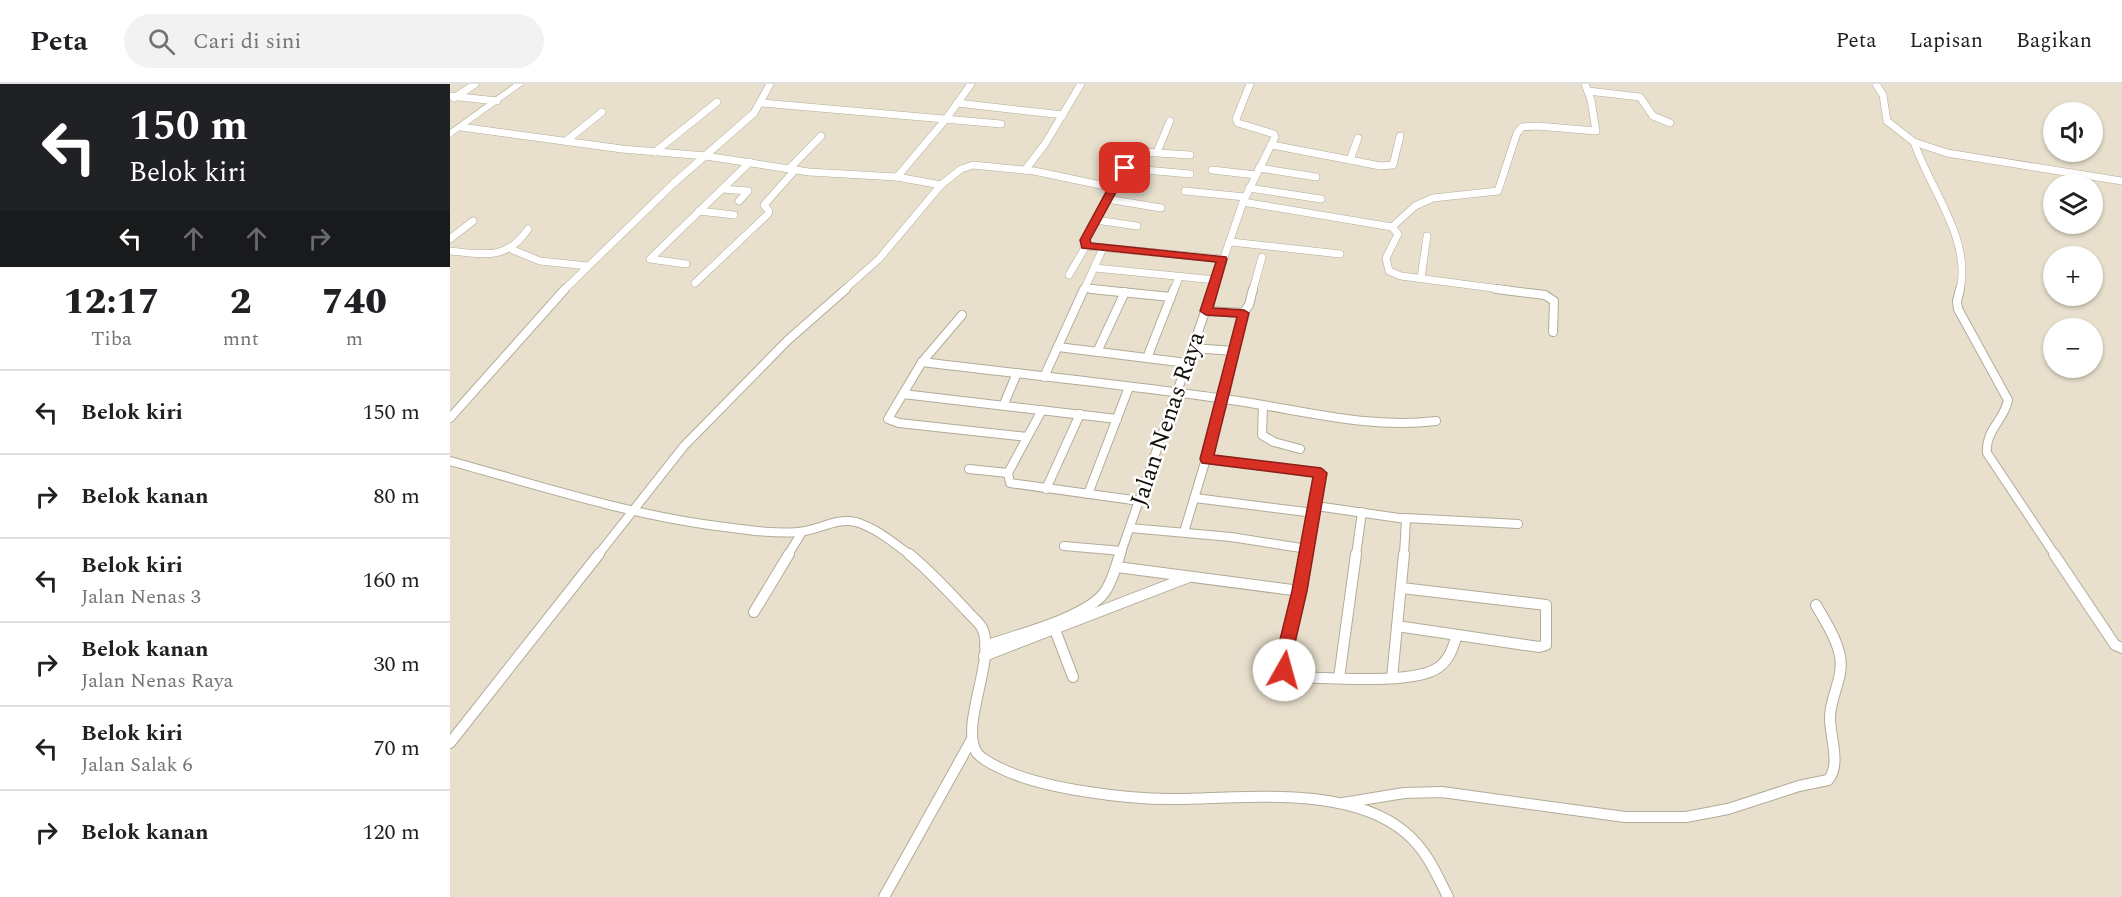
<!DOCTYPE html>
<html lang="id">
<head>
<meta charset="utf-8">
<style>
  :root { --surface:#fff; --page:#f2f2f2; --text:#202124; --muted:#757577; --line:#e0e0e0 }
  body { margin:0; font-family:Spectral,serif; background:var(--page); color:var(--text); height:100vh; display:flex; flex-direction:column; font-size:22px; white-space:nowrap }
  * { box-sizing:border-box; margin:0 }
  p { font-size:20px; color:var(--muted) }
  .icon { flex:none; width:33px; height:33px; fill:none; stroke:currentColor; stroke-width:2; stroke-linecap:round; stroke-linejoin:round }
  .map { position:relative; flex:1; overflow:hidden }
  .panel { display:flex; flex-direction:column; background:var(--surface); width:450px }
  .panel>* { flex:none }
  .banner { background:#202124; color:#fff; overflow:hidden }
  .buttons { position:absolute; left:1593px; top:18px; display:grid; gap:12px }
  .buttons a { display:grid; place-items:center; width:60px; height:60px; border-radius:50%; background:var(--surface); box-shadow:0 2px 4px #0004; font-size:30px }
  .pin { position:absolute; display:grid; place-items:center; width:51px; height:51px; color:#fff; margin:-26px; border-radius:12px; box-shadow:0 3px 9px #0006 }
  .me { position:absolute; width:66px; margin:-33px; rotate:7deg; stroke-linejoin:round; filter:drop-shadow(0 0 4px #0008) }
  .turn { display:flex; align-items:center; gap:21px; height:126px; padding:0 30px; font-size:27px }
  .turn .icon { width:78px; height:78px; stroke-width:2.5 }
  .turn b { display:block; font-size:42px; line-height:51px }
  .lanes { display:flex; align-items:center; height:57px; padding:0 30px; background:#0003; justify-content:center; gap:30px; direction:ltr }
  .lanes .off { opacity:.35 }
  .eta { display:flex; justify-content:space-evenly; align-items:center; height:102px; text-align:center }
  .eta b { font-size:36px; font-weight:800; line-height:42px }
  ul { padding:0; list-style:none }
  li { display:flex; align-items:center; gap:18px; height:84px; padding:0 30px; border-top:2px solid var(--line) }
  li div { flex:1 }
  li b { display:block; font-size:22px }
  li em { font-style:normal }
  header { display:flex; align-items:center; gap:36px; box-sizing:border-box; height:84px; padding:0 30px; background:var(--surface); border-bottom:2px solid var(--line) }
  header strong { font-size:28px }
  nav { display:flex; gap:33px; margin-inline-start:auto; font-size:21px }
  .search { width:420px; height:54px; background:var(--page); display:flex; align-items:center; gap:15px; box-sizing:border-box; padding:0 21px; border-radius:33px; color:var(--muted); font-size:22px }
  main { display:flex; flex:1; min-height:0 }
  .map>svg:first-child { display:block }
</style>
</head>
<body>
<header>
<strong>Peta</strong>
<div class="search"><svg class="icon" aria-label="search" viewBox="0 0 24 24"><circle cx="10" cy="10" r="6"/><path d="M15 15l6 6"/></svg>Cari di sini</div>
<nav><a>Peta</a><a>Lapisan</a><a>Bagikan</a></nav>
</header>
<main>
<section class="panel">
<div class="banner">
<div class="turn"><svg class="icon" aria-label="left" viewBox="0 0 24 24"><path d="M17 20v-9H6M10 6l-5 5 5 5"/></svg><div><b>150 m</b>Belok kiri</div></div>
<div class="lanes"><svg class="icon" aria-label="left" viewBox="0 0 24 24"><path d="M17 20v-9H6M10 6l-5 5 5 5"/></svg><svg class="icon off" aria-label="ahead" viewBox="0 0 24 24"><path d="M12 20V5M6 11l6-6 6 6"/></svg><svg class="icon off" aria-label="ahead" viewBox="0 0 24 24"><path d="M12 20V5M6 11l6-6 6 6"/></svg><svg class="icon off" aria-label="right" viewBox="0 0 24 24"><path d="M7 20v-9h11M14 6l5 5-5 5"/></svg></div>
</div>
<div class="eta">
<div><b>12:17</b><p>Tiba</p></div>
<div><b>2</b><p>mnt</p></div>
<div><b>740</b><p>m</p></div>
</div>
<ul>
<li><svg class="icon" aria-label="left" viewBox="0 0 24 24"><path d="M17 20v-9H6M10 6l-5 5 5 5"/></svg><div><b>Belok kiri</b></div><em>150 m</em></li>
<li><svg class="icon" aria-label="right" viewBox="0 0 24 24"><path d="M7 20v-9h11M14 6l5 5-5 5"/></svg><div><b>Belok kanan</b></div><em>80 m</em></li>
<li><svg class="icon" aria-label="left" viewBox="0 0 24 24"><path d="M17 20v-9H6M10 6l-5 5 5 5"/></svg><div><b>Belok kiri</b><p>Jalan Nenas 3</p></div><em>160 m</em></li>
<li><svg class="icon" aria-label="right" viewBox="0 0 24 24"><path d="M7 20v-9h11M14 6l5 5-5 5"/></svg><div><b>Belok kanan</b><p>Jalan Nenas Raya</p></div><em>30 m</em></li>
<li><svg class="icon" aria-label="left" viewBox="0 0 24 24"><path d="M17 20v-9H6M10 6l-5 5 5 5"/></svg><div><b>Belok kiri</b><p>Jalan Salak 6</p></div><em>70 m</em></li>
<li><svg class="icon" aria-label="right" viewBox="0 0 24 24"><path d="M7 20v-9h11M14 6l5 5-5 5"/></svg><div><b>Belok kanan</b></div><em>120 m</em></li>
</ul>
</section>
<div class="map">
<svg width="1672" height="813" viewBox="0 0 1672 813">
  <rect width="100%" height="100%" fill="#e8e0cd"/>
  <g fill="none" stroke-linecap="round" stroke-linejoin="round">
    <defs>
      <g id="street-far2">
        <path d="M 1426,0 L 1433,11 L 1437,37 L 1464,58 L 1497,69 L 1672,97"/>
        <path d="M 1138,7 L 1190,13 L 1203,32 L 1220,39"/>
        <path d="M 0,12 L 47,17"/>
        <path d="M 4,14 L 25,0"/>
        <path d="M 311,19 L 551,40"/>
        <path d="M 507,19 L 613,31"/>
        <path d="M 11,43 L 172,65 L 256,72 L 359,88 L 447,93 L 491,101 L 511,85 L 523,81 L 584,87 L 660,103 L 661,108 L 635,155 L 636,162 L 772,175"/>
        <path d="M 116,57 L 152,28"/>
        <path d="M 1464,58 C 1479,104 1522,155 1510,206"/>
        <path d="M 822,61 L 900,76 L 908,54"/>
        <path d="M 205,68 L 267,18"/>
        <path d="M 707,68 L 720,37"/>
        <path d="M 900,76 L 930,82 L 943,81 L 950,52"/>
        <path d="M 675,84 L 686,70 L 691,68 L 740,71"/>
        <path d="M 809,84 L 866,93"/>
        <path d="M 339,85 L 371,52"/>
        <path d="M 575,86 L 595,60 L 631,0"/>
        <path d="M 762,86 L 806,91"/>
        <path d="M 447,93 L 496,35 L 521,0"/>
        <path d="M 660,103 L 668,87 L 673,84 L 740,90"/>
        <path d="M 799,104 L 871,115"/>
        <path d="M 272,105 L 298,107 L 289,117"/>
        <path d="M 735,107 L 795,113"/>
        <path d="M 657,115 L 711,124"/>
        <path d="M 793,118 L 942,143 L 948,150 L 936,174 L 939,187 L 951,192 L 1058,206"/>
        <path d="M 249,127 L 284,131"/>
        <path d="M 646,136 L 687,142"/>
        <path d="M 942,143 L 965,122 L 983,114 L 1048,107 L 1067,49 L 1072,43 L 1087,42 L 1146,47 L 1141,16 L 1135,0"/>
        <path d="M 0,155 L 23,137"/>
        <path d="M 781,158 L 890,170"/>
        <path d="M 63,166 L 90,177 L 138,182"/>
        <path d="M 0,167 C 33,170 57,177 78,145"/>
        <path d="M 236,180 L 200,175 L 300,78"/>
        <path d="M 645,184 L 766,196"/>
        <path d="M 619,191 L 636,162"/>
        <path d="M 971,194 L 977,152"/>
        <path d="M 245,199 L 318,130 L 319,127 L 314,121 L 345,86"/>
        <path d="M 636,204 L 655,206"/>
        <path d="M 114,206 L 224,99 L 304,29 L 320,0"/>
        <path d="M 394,206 L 429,175 L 491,101"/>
        <path d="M 634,206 L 653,164"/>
        <path d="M 724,206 L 729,193"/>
        <path d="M 763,206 L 793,118 L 825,53 L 824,50 L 788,39 L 786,35 L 800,0"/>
        <path d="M 803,206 L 812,173"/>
      </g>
      <g id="street-far1">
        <path d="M 641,205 L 721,213"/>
        <path d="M 1046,205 L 1095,211 L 1104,217 L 1103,248"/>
        <path d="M 1510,205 L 1507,217 L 1508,225 L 1558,316 C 1554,337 1535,346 1537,369 L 1605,471"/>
        <path d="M 756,227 L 793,229"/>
        <path d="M 512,231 L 472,278 L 438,335 L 449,339 L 577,353"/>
        <path d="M 608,263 L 737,279"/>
        <path d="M 743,264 L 784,267"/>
        <path d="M 647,268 L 675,208"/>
        <path d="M 697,274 L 724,205"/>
        <path d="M 472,278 C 577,291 683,301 788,317 C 855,327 918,345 986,337"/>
        <path d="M 594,293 L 634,205"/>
        <path d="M 453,310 L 667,335"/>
        <path d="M 554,320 L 567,289"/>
        <path d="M 813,321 L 812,351 L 824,358 L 850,365"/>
        <path d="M 592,326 L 558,389 L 560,399 L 690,417"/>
        <path d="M 0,334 L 115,205"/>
        <path d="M 757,375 L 871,389 L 856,471"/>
        <path d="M 0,377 C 91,402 182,432 275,443 C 299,446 324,450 348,448 C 368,447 385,433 406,438 C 426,444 444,459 460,471"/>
        <path d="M 519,385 L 558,389"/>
        <path d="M 596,405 L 630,330"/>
        <path d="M 638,410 L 679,303"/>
        <path d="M 745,414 L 864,429"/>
        <path d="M 866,422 L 956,435 L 954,471"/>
        <path d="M 955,434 L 1068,440"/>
        <path d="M 680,444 L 781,453 L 857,465"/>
        <path d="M 734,448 L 774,315 L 793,229 L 799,221 L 803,205"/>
        <path d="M 614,462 L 672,467"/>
        <path d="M 148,471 L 234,362 L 338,256 L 396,205"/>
        <path d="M 338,471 L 352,448"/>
        <path d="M 670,471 L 763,205"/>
        <path d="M 906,471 L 912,428"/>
      </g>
      <g id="street">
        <path d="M 459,470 C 480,487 498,507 517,527 C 521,532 529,538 532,544 C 547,574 509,642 527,669 C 531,674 543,681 550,684 C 592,705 680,716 728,715 C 796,714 900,701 956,749 C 977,767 986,789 998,813"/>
        <path d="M 857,470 L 833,576 L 834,586 L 838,593 C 871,593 965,602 989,583 C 1000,575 1003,563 1007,551"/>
        <path d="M 1604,470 L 1665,561 L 1672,564"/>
        <path d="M 667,483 L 850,507"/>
        <path d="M 304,528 L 339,470"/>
        <path d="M 947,542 L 1089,563 L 1096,561 L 1096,521 L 952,504"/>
        <path d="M 605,546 L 623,593"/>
        <path d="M 535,562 C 566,551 635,534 654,509 C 662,499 666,482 670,470"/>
        <path d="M 534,572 L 739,493"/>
        <path d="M 889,594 L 906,470"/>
        <path d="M 942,594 L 954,470"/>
        <path d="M 0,659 L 149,470"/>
        <path d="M 893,719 L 954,709 L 992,708 L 1175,733 L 1236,733 L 1278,725 L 1349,702 L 1378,696 C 1392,681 1379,650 1380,632 C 1381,611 1394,593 1390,572 C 1386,553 1375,537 1366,521"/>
        <path d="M 434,813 L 522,655"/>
      </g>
      <path id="secondary" d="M 64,0 L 74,0 L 0,53 L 0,46 Z"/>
    </defs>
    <!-- street-far2 casing -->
    <use href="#street-far2" stroke="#b2ab98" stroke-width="8"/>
    <!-- street-far1 casing -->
    <use href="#street-far1" stroke="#b2ab98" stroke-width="10"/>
    <!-- street casing -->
    <use href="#street" stroke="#b2ab98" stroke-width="12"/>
    <!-- secondary casing -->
    <use href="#secondary" stroke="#b2ab98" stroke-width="1"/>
    <!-- street-far2 -->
    <use href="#street-far2" stroke="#fff" stroke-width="7"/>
    <!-- street-far1 -->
    <use href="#street-far1" stroke="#fff" stroke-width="8"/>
    <!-- street -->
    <use href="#street" stroke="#fff" stroke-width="10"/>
    <!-- secondary -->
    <use href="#secondary" fill="#fff" fill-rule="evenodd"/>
  </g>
  <!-- route -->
  <path fill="#d93025" stroke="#8d1f18" stroke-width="1.5" d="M 672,81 L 680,84 C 673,91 664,96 666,108 L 640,156 L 641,159 L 776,173 L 777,175 L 763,224 L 794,226 L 799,229 L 764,371 L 871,384 L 877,389 L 857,507 L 841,576 L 841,586 L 839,591 L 834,593 L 828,591 L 825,576 L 842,507 L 863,393 L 752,379 L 750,375 L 787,233 L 756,231 L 750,227 L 766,178 L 632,164 L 630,156 L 656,108 C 654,96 663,87 672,81 Z"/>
  <g text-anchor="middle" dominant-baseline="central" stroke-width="5" stroke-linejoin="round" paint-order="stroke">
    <!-- street labels -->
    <g font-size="24" fill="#14110b" stroke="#fff">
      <text transform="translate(718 335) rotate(-71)">Jalan Nenas Raya</text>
    </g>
  </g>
</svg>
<div class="buttons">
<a><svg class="icon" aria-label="sound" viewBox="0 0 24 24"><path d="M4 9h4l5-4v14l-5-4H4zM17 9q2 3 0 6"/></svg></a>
<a><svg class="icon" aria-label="layers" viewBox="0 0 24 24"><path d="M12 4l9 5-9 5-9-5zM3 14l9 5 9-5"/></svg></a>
<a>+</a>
<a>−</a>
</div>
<div class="pin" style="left:675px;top:84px;background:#d93025"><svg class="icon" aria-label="arrive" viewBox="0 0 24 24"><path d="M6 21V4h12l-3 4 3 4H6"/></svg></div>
<svg class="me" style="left:834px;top:586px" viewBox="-20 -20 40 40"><circle r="19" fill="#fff"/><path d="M0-13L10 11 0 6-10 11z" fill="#d93025"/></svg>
</div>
</main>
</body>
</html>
